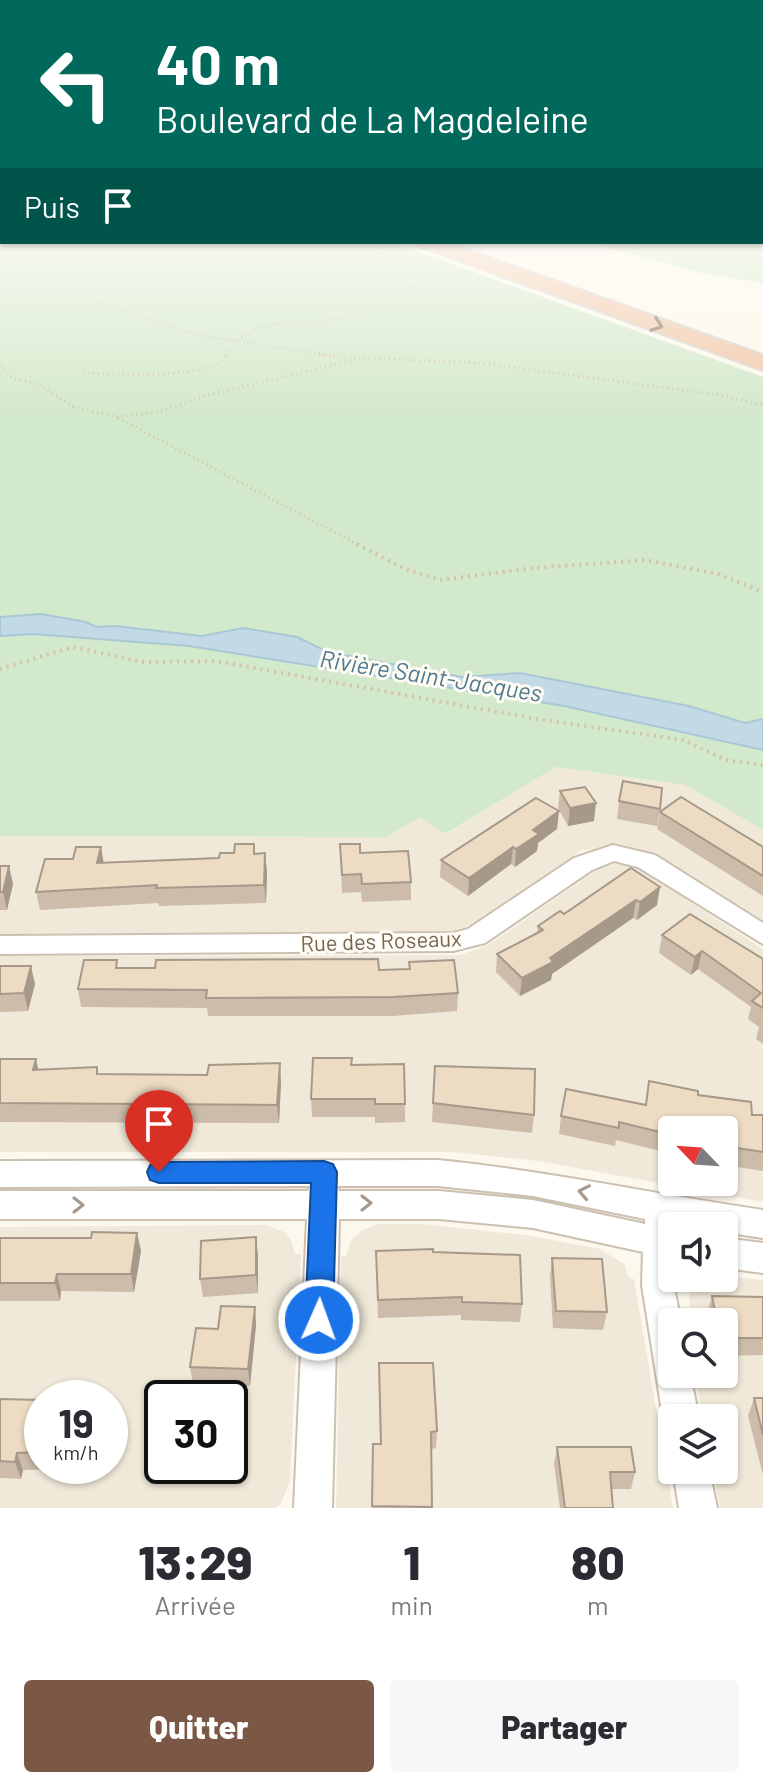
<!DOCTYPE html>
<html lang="fr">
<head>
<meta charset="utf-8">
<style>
  :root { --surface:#fff; --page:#f7f7f7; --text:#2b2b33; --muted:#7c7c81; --accent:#7b5745 }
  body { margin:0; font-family:Barlow,sans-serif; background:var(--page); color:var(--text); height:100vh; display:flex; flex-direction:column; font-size:30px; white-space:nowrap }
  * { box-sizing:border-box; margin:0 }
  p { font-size:26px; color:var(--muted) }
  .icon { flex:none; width:44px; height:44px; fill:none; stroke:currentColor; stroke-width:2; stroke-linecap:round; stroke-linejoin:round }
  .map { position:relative; height:1508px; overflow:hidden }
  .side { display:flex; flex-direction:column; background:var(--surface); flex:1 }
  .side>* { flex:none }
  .hud { position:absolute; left:0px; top:0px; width:764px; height:244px; box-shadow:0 2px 6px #0004; background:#00695c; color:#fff; overflow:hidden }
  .needle { width:52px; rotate:295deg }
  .tools { position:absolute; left:658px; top:1116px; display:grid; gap:16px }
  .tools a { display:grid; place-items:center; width:80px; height:80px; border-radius:8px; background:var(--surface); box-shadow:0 2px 6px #0004; font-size:40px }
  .speed { position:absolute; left:24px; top:1380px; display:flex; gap:16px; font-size:40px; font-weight:700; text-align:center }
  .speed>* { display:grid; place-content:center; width:104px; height:104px; border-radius:50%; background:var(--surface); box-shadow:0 2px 6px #0004; line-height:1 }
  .speed small { font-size:20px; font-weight:400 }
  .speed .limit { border:4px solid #111; border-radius:12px; background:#fff; color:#111 }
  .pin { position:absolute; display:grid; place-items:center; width:68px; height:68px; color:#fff; margin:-82px -34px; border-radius:50% 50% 50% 0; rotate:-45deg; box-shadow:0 0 8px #0007 }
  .pin .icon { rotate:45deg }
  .me { position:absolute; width:88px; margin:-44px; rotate:2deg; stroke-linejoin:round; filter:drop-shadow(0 0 6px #0008) }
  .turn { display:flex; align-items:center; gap:28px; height:168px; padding:0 24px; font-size:36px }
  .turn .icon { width:104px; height:104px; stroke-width:2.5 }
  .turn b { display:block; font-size:56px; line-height:68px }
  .then { display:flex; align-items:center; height:76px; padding:0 24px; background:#0003; gap:16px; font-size:30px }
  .eta { display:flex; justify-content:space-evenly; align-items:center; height:136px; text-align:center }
  .eta b { font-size:48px; font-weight:800; line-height:56px }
  .primary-button { display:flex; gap:16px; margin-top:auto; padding:16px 24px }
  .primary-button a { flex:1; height:92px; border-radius:8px; background:var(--accent); color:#fff; font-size:32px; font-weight:800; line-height:92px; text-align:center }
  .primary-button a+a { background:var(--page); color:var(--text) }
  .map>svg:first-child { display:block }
</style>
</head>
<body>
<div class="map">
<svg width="763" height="1508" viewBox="0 0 763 1508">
  <rect width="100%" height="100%" fill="#fcf8ed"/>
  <!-- residential -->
  <g fill="#f0e9d9" fill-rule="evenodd">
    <path d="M 556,767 L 685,785 L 763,830 L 763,922 L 653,853 L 620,844 L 580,851 L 476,922 L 451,932 L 0,934 L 0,836 L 387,837 L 420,817 L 446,834 Z"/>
    <path d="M 612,863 L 637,867 L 763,949 L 763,1202 L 538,1161 L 454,1152 L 0,1152 L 0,956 L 460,955 L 488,945 L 601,867 ZM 672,1130 L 724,1130 L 724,1182 L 672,1182 Z"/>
    <path d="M 378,1224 L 422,1224 L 525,1235 L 600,1249 L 624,1264 L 629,1278 L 634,1279 L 673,1508 L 336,1508 L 341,1256 L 346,1257 L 350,1241 L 361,1231 Z"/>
    <path d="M 266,1225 L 284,1232 L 291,1240 L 295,1254 L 301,1254 L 290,1481 L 281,1504 L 276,1508 L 0,1508 L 0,1227 ZM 42,1398 L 110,1398 L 110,1466 L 42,1466 ZM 162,1398 L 230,1398 L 230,1466 L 162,1466 Z"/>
    <path d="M 724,1276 L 763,1280 L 763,1508 L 720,1508 L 713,1470 L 724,1470 L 724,1418 L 703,1418 L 695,1374 L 724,1374 L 724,1322 L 685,1322 L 682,1307 L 690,1307 L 689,1296 L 699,1281 Z"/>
  </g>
  <!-- green -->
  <g fill="#d3e9cb">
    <path d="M 0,207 L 2,242 L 391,242 L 763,377 L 763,719 L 745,723 L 689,706 L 520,673 L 462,677 L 328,652 L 297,637 L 243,628 L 203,636 L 115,626 L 96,627 L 86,622 L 41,614 L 0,617 Z"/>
    <path d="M 763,207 L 763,283 L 701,273 L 587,242 L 762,242 Z"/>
    <path d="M 33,634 L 189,646 L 564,706 L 752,746 L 763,750 L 763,830 L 685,785 L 556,767 L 445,834 L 420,817 L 387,837 L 0,836 L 0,636 Z"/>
  </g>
  <!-- water -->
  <path fill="#c2dae5" stroke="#a9c8d6" stroke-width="2" d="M 41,614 L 86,622 L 96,627 L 115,626 L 202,636 L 243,628 L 297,637 L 328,652 L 462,677 L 520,673 L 689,706 L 745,723 L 763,719 L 763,750 L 564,706 L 189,646 L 33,634 L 0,636 L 0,617 Z"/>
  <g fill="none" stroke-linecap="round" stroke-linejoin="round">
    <defs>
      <g id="street">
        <path d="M 613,845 L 655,855 L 763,923 L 763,944 L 638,867 L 614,861 L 592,870 L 485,943 L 453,951 L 0,954 L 0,936 L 453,933 L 468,929 L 574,858 Z"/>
        <path d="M 438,1160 C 547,1171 654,1194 763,1210 L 763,1238 L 724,1232 L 724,1226 L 672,1226 L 672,1278 L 681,1322 L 672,1322 L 672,1374 L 690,1374 L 699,1418 L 672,1418 L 672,1432 L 663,1418 L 642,1285 L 643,1252 L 533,1228 L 439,1219 L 339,1219 L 332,1508 L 294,1508 L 307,1219 L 0,1219 L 0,1191 L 308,1191 L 310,1186 L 0,1187 L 0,1161 ZM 338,1186 L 438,1186 L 533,1196 L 645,1219 L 645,1224 L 533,1200 L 439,1191 L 339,1191 Z"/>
        <path d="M 724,1238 L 763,1243 L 763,1273 L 724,1268 Z"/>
        <path d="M 673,1470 L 709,1470 L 717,1508 L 679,1508 Z"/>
      </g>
      <path id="highway" d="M 416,242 L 445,242 L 763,355 L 763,370 L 419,246 Z"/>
    </defs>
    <!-- street casing -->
    <use href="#street" stroke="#ccc0b0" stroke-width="4"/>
    <!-- highway casing -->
    <use href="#highway" stroke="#d9d4ce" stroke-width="4"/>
    <!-- path-far2 -->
    <g stroke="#d5c1a9" stroke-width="2" stroke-dasharray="1 3" stroke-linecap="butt">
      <path d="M 82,297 L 191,334 L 333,356"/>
      <path d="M 226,356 C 251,310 314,328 356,315 C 381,307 405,290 428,278 L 425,271 L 352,242"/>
    </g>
    <!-- path-far1 -->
    <g stroke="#d5c1a9" stroke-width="3" stroke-dasharray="1 4" stroke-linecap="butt">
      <path d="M 319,354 L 348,358"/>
      <path d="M 0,366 L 13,378 L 41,385 L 74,407 L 117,417 L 159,412 L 205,396 L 362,358 L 482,363 L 719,395 L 763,405"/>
      <path d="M 83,373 C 114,373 211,382 227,354"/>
      <path d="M 118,418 L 361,546"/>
    </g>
    <!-- path -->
    <g stroke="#d5c1a9" stroke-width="4" stroke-dasharray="2 5" stroke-linecap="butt">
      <path d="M 357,544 L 403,568 L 440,580 L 534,568 L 645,560 L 718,574 L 763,592"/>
      <path d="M 0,669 L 73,647 L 142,662 L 216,661 L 543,720 L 683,740 L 726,760 L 763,765"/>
    </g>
    <!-- street -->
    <use href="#street" fill="#fff" fill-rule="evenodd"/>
    <!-- highway -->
    <use href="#highway" fill="#f1c7a9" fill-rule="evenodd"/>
  </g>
  <!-- wall -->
  <g fill="#ccbca9">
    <path d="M 560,791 L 594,821 L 568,826 L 558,808 Z"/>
    <path d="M 619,801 L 660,809 L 657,826 L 617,819 Z"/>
    <path d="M 559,811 L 557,829 L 538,843 L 537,851 L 515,867 L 511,864 L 468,896 L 440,877 L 441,860 Z"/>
    <path d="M 660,812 L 763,847 L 763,896 L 657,829 Z"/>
    <path d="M 254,844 L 255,853 L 267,871 L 266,903 L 159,906 L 158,903 L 40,910 L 36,892 L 73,859 L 104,863 L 219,858 L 234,853 Z"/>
    <path d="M 340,844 L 360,853 L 411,882 L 411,900 L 362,902 L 361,892 L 342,893 Z"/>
    <path d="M 0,866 L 13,884 L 7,910 L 0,910 Z"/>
    <path d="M 631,868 L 657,905 L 637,920 L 633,918 L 552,974 L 551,980 L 520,996 L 496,972 L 497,954 L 537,933 L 538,926 L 564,914 Z"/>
    <path d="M 662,935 L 763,959 L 763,1044 L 756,1039 L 759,1027 L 748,1019 L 751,1007 L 698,969 L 691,975 L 659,953 Z"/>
    <path d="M 409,962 L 458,993 L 457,1011 L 393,1016 L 208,1016 L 207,1008 L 81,1007 L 78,989 L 118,968 L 379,970 L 409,969 Z"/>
    <path d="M 0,966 L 35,984 L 28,1011 L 0,1012 Z"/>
    <path d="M 0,1059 L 38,1070 L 99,1074 L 281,1082 L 279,1123 L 0,1122 Z"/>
    <path d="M 352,1065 L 405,1104 L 405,1122 L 375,1123 L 375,1117 L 312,1117 L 311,1099 Z"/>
    <path d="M 649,1081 L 698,1095 L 752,1115 L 763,1115 L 763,1171 L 724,1165 L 724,1130 L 672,1130 L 672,1154 L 616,1140 L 615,1146 L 559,1134 L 561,1116 L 645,1105 Z"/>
    <path d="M 433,1103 L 534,1115 L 532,1133 L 432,1122 Z"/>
    <path d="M 137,1233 L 141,1251 L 134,1292 L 61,1291 L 60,1301 L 0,1301 L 0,1238 L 91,1238 Z"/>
    <path d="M 376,1251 L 433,1252 L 522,1304 L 520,1322 L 461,1320 L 461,1315 L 378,1318 Z"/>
    <path d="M 258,1255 L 258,1293 L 203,1297 L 200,1279 Z"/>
    <path d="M 552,1258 L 607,1312 L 603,1330 L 553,1328 L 550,1276 Z"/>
    <path d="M 712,1296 L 763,1297 L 763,1355 L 724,1356 L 724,1322 L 709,1322 L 707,1314 Z"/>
    <path d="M 255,1307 L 256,1325 L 250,1386 L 193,1385 L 190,1367 L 218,1329 Z"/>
    <path d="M 379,1363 L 437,1431 L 436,1448 L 431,1449 L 432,1508 L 372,1508 L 373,1444 L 380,1444 Z"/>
    <path d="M 754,1398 L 763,1398 L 763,1475 L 748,1416 Z"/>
    <path d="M 0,1399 L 42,1400 L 42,1466 L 108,1466 L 108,1468 L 23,1470 L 21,1479 L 0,1478 Z"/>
    <path d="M 230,1399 L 245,1399 L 247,1416 L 243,1482 L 170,1482 L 167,1466 L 230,1466 Z"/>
    <path d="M 557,1447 L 635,1472 L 631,1489 L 611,1489 L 613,1508 L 560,1508 L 554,1464 Z"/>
  </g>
  <!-- shaded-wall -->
  <g fill="#a69989">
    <path d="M 596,803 L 594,821 L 568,826 L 570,808 Z"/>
    <path d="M 559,811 L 557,829 L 538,843 L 537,851 L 515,867 L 516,849 L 533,830 Z"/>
    <path d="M 101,847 L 104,865 L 97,863 Z"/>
    <path d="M 513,847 L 511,864 L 468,896 L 469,878 Z"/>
    <path d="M 265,853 L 267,871 L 266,903 L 264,885 Z"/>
    <path d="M 9,866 L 13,884 L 7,910 L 3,892 Z"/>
    <path d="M 660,887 L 657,905 L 637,920 L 640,902 Z"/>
    <path d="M 636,900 L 633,918 L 552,974 L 551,980 L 520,996 L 522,978 Z"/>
    <path d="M 702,951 L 698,969 L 691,975 L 695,957 Z"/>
    <path d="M 31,966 L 35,984 L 28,1011 L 24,993 Z"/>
    <path d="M 36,1059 L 40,1077 L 33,1070 Z"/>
    <path d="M 280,1063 L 281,1082 L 279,1123 L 277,1105 Z"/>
    <path d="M 137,1233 L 141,1251 L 134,1292 L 131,1274 Z"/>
    <path d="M 256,1237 L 258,1255 L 258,1293 L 256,1275 Z"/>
    <path d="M 57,1274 L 61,1291 L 60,1301 L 55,1283 Z"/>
    <path d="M 255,1307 L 256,1325 L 250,1386 L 248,1369 Z"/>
    <path d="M 245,1399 L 247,1416 L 243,1482 L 240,1465 Z"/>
    <path d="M 110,1429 L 112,1437 L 110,1453 Z"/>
    <path d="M 17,1453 L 23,1470 L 21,1479 L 15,1462 Z"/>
  </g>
  <!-- building -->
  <g fill="#eddbc4" stroke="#a69989" stroke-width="2">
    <path d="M 623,781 L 662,788 L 660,809 L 619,801 Z"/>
    <path d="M 585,787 L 596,803 L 570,808 L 560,791 Z"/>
    <path d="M 681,797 L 763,847 L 763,876 L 660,812 Z"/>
    <path d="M 536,798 L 559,811 L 533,830 L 539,834 L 516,849 L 513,847 L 469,878 L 441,860 Z"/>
    <path d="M 235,844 L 254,844 L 254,854 L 265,853 L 264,885 L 156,888 L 157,885 L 36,892 L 45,859 L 73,859 L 76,847 L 101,847 L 97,863 L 219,858 L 220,853 L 234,853 Z"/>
    <path d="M 340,844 L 360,844 L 360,853 L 408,851 L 411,882 L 362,884 L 361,874 L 342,875 Z"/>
    <path d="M 0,866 L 9,866 L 3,892 L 0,892 Z"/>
    <path d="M 631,868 L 660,887 L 640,902 L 636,900 L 550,958 L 553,962 L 522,978 L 497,954 L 543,930 L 538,926 L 560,911 L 564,914 Z"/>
    <path d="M 690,914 L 763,959 L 763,1008 L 752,1001 L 761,993 L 702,951 L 695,957 L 662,935 Z"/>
    <path d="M 378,959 L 379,970 L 410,969 L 409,962 L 454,960 L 458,993 L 393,997 L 206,998 L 207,990 L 78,989 L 84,960 L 117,960 L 116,968 L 155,968 L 156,960 Z"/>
    <path d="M 0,966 L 31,966 L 24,993 L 0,994 Z"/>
    <path d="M 313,1058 L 352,1058 L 351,1065 L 404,1064 L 405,1104 L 375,1104 L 375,1099 L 311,1099 Z"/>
    <path d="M 0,1059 L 36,1059 L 33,1070 L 97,1067 L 97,1074 L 207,1075 L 209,1065 L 280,1063 L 277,1105 L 0,1103 Z"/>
    <path d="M 435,1066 L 535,1069 L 534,1115 L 433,1103 Z"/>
    <path d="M 649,1081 L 698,1091 L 698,1095 L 751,1102 L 752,1115 L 763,1115 L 763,1152 L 724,1146 L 724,1130 L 672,1130 L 672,1135 L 619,1122 L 619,1128 L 561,1116 L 566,1089 L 646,1105 Z"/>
    <path d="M 92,1232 L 137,1233 L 131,1274 L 57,1274 L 55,1283 L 0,1283 L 0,1238 L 91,1238 Z"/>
    <path d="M 256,1237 L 256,1275 L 200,1279 L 201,1241 Z"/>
    <path d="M 433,1249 L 433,1252 L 520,1255 L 522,1304 L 462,1302 L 462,1297 L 378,1300 L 376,1251 Z"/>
    <path d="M 552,1258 L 602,1259 L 607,1312 L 556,1311 Z"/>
    <path d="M 712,1296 L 763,1297 L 763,1338 L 724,1338 L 724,1322 L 717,1322 Z"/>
    <path d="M 221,1306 L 255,1307 L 248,1369 L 190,1367 L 196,1328 L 218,1329 Z"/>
    <path d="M 379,1363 L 433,1363 L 437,1431 L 431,1432 L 432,1507 L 372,1506 L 373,1444 L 381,1444 Z"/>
    <path d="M 102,1394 L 102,1398 L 49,1398 L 49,1395 Z"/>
    <path d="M 754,1398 L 763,1398 L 763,1435 Z"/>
    <path d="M 0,1399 L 42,1400 L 42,1452 L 17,1453 L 15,1462 L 0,1461 Z"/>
    <path d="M 230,1399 L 245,1399 L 240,1465 L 230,1465 Z"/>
    <path d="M 557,1447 L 631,1447 L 635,1472 L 610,1472 L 613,1508 L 565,1508 Z"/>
  </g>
  <!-- one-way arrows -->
  <defs><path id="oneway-chevron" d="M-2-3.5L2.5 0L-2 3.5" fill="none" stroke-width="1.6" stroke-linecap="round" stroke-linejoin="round" transform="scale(2)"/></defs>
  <use stroke="#8f7862" href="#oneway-chevron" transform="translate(657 325) rotate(20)"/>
  <g stroke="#a79a8d">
    <use href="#oneway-chevron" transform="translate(584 1192) rotate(-169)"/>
    <use href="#oneway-chevron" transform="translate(366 1203)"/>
    <use href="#oneway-chevron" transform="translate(78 1205)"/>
  </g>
  <!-- sky -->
  <linearGradient id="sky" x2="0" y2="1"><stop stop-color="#99c3e7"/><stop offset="0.5" stop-color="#fefcf7"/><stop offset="1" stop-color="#fefcf7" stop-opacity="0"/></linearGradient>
  <rect width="763" height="418" fill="url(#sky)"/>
  <!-- route -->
  <path fill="#1a73e8" stroke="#114b97" stroke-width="2" d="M 324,1161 L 333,1164 L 337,1172 L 333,1320 L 328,1329 L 319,1333 L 309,1329 L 305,1320 L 311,1183 L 159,1183 L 150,1180 L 147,1172 L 150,1165 L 159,1162 Z"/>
  <g text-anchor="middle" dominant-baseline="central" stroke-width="6" stroke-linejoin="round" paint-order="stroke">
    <!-- street labels -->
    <g font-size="22" fill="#776450" stroke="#fefcf4">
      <text transform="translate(381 940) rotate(-2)">Rue des Roseaux</text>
    </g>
    <!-- water labels -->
    <g font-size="24" font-style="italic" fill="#4e7a8f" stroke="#fefcf4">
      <text transform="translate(431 675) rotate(9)">Rivière Saint-Jacques</text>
    </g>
  </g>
</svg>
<div class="tools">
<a><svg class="needle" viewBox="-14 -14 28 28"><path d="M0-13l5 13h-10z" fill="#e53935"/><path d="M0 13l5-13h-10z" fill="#7c7c81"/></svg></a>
<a><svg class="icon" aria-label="sound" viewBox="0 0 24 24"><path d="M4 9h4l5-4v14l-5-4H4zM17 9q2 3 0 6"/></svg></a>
<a><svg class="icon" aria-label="search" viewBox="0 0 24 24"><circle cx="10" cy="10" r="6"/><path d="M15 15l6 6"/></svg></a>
<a><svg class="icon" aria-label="layers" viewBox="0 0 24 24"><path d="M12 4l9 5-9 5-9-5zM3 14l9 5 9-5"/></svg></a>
</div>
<div class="speed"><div>19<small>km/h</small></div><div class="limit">30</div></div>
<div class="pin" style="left:159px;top:1172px;background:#d93025"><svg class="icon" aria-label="arrive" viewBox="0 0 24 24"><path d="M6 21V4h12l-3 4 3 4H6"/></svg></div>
<svg class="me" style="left:319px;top:1320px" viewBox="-20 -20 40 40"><circle r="17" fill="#1a73e8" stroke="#fff" stroke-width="3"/><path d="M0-11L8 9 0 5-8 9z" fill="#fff"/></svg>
<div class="hud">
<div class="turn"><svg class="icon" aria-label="left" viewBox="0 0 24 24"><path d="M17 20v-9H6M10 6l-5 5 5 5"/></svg><div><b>40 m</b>Boulevard de La Magdeleine</div></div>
<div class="then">Puis<svg class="icon" aria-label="arrive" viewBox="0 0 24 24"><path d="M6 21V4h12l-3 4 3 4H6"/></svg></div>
</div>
</div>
<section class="side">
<div class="eta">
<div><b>13:29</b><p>Arrivée</p></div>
<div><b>1</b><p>min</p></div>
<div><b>80</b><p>m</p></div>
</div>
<div class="primary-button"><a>Quitter</a><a>Partager</a></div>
</section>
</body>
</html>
